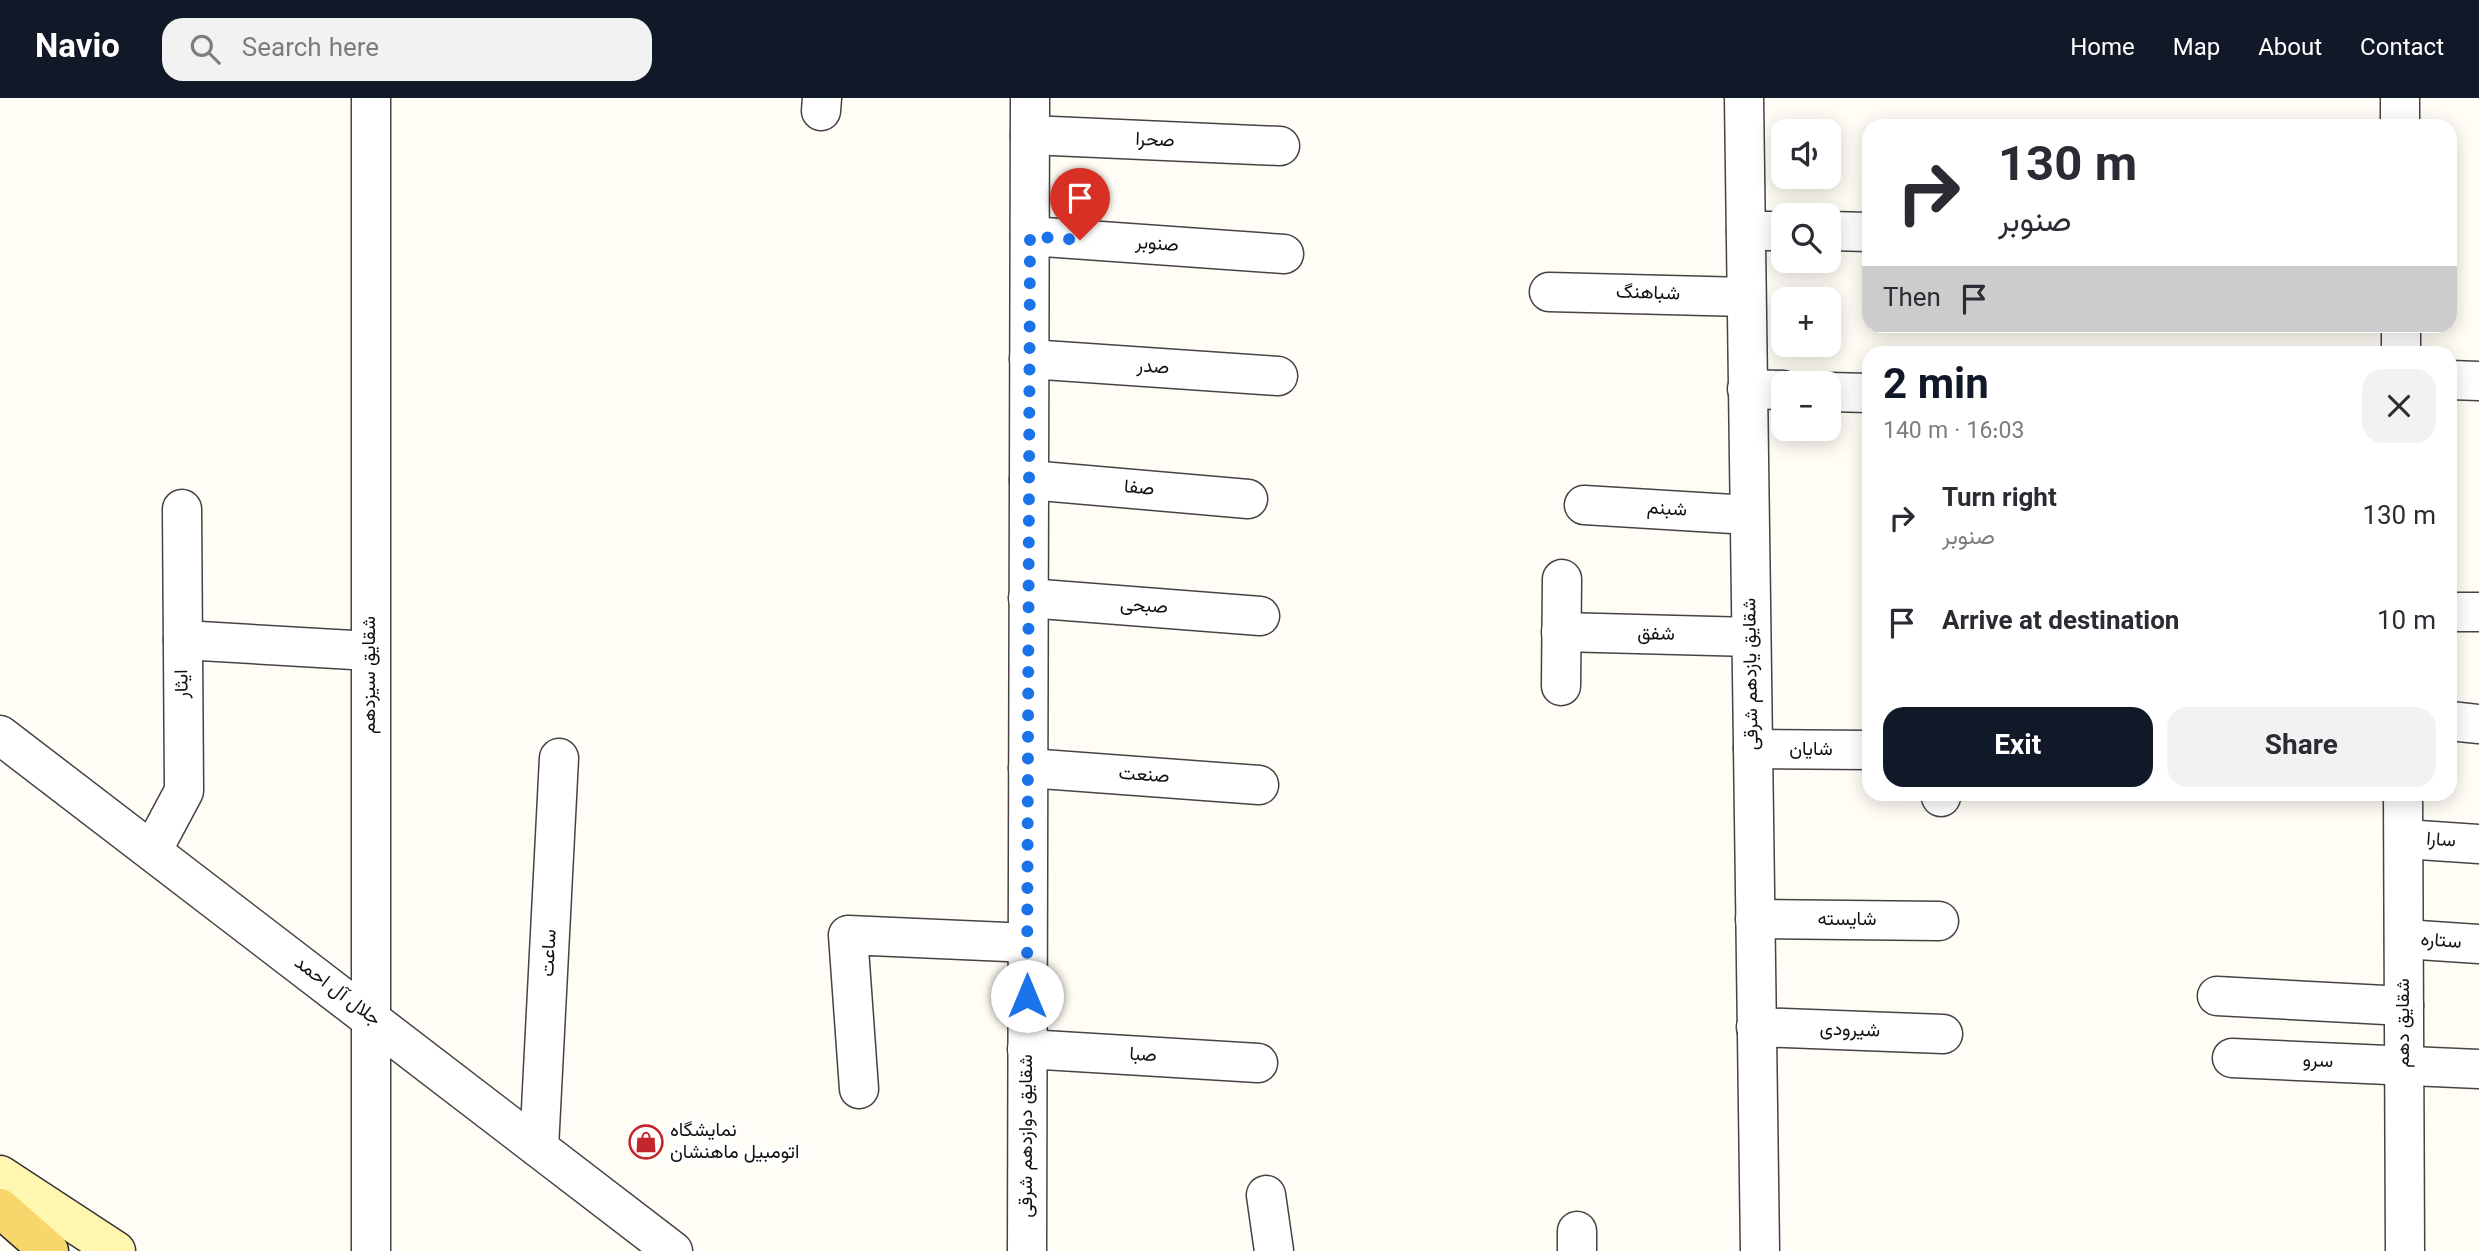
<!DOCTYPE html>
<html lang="en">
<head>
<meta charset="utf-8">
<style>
  :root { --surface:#fff; --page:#f2f2f3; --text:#2b2b33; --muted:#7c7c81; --accent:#111827 }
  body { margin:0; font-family:Georgia,Vazirmatn,serif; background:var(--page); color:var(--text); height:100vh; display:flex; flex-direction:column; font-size:26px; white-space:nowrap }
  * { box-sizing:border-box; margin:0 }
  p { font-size:23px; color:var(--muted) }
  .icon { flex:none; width:38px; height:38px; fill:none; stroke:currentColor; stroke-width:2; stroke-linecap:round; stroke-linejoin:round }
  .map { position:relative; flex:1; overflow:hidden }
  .details { position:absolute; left:1862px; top:248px; width:595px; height:455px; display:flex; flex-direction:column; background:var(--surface); border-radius:21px; box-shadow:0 4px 18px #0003 }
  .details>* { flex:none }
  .banner { position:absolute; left:1862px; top:21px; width:595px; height:214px; border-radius:21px; box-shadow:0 4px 18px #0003; background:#fff; color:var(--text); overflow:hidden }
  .tools { position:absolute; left:1771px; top:21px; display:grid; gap:14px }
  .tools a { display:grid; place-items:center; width:70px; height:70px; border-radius:14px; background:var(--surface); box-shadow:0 4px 18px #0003; font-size:35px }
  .pin { position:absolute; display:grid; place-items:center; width:60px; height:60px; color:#fff; margin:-72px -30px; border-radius:50% 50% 50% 0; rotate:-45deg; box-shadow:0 0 7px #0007 }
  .pin .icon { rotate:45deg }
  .me { position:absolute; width:77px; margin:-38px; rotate:0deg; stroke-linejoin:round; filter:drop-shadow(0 0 5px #0008) }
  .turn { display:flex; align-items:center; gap:24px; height:147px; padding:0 21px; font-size:32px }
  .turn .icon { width:91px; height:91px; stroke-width:2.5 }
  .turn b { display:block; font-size:49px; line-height:60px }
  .then { display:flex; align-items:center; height:66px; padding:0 21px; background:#0003; gap:14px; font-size:26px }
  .round { display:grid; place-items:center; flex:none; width:74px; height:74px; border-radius:21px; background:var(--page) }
  .summary { display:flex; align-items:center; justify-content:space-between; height:119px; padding:0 21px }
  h1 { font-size:42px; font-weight:700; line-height:52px; color:var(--accent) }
  .action { display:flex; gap:14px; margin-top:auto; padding:14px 21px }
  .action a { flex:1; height:80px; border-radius:21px; background:var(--accent); color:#fff; font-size:28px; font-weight:700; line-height:80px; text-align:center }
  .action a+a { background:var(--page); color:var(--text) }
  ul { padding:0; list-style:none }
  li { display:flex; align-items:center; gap:21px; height:105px; padding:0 21px }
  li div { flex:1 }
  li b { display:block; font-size:26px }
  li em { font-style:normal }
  header { display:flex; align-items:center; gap:42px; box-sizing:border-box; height:98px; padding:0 35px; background:var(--accent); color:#fff }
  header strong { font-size:33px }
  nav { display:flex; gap:38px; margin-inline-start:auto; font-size:24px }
  .search { width:490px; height:63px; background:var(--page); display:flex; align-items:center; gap:18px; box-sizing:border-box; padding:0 24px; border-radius:21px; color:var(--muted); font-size:26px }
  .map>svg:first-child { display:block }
</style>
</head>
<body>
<header>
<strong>Navio</strong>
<div class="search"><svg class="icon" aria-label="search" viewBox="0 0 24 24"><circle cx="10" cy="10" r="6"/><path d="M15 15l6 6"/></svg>Search here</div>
<nav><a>Home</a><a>Map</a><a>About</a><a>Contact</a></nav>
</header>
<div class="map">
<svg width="2479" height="1153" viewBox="0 0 2479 1153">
  <rect width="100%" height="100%" fill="#fffdf5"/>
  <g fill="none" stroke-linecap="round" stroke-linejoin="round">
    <defs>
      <g id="minor">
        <path d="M 371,0 L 371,1153"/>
        <path d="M 2400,0 L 2400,28"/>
        <path d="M 821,13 L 822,0"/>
        <path d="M 1030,37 L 1280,48"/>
        <path d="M 1746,133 L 1783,133"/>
        <path d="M 1829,133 L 1869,134"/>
        <path d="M 1030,138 L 1284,156"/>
        <path d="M 1549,194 L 1746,199"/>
        <path d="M 2401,228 L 2401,256"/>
        <path d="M 1029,261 L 1278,278"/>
        <path d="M 2450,282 L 2479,283"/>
        <path d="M 1747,291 L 1783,292"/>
        <path d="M 1829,294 L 1869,295"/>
        <path d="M 1029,382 L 1248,401"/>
        <path d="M 1584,407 L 1749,417"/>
        <path d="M 1028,500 L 1260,518"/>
        <path d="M 2450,514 L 2479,514"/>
        <path d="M 1561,534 L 1751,539"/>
        <path d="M 183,542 L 370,553"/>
        <path d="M 1561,588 L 1562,481"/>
        <path d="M 2450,623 L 2479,626"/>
        <path d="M 1753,651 L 1869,652"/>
        <path d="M 1028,670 L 1259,687"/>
        <path d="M 2403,696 L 2405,1153"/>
        <path d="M 1941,699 L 1941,696"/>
        <path d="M 2404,741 L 2479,746"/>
        <path d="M 152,753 L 184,693 L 182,411"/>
        <path d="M 1755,821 L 1939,823"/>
        <path d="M 2404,841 L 2479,846"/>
        <path d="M 2217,898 L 2404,908"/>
        <path d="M 1756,929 L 1943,936"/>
        <path d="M 1027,951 L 1258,965"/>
        <path d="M 2232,960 L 2479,971"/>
        <path d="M 859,991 L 848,837 L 1027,845"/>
        <path d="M 539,1050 L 559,660"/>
        <path d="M 1266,1097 L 1274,1153"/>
        <path d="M 1577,1133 L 1577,1153"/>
      </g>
      <g id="tertiary">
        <path d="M 1744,0 L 1760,1153"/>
        <path d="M 0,637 L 673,1153"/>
        <path d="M 1027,1153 L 1030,0"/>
      </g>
      <path id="secondary" d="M 0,1077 L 116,1153"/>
      <path id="primary" d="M 0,1110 L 49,1153"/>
    </defs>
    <!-- minor casing -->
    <use href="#minor" stroke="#444" stroke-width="41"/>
    <!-- tertiary casing -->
    <use href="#tertiary" stroke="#444" stroke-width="41"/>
    <!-- secondary casing -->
    <use href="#secondary" stroke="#333" stroke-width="41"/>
    <!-- primary casing -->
    <use href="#primary" stroke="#222" stroke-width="41"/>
    <!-- minor -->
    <use href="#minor" stroke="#fff" stroke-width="38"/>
    <!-- tertiary -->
    <use href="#tertiary" stroke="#fff" stroke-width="38"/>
    <!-- secondary -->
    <use href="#secondary" stroke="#fff6b0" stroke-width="38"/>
    <!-- primary -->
    <use href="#primary" stroke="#f9d66b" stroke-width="38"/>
  </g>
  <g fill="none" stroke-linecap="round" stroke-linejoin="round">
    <!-- route -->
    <path stroke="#1a73e8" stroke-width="12" stroke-dasharray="0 21.6" d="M 1027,898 L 1030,138 L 1080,142"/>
  </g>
  <!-- icons -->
  <defs>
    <symbol id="shop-ring" viewBox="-11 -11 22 22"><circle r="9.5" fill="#fff" stroke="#c4262e" stroke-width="1.5"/><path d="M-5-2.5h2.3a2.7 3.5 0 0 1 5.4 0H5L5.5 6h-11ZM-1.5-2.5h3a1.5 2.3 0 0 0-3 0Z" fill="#c4262e"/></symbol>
  </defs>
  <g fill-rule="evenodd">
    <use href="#shop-ring" x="627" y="1025" width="38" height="38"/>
  </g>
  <g text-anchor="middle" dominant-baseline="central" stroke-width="7" stroke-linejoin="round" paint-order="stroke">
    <!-- street labels -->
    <g font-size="19" fill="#111" stroke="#fff">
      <text transform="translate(1155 43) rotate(2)">صحرا</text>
      <text transform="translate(1157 147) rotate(4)">صنوبر</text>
      <text transform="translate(1648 196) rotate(2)">شباهنگ</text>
      <text transform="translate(1153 270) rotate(4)">صدر</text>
      <text transform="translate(1139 391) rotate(5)">صفا</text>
      <text transform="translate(1667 412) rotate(4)">شبنم</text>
      <text transform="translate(1144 509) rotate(4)">صبحی</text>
      <text transform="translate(1656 537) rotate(1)">شفق</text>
      <text transform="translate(1752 576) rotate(-91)">شقایق یازدهم شرقی</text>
      <text transform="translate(370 577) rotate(-90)">شقایق سیزدهم</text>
      <text transform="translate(183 586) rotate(-91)">ایثار</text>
      <text x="1811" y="652">شایان</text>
      <text transform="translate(1144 678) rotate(4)">صنعت</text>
      <text transform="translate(2441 743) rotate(4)">سارا</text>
      <text x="1847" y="822">شایسته</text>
      <text transform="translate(2441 844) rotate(4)">ستاره</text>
      <text transform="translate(550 855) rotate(-87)">ساعت</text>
      <text transform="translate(337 894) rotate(37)">جلال آل احمد</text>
      <text transform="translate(2404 925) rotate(-90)">شقایق دهم</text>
      <text transform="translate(1850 933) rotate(2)">شیرودی</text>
      <text transform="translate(1143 958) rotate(4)">صبا</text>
      <text transform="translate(2318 964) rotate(3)">سرو</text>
      <text transform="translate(1027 1038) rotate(-90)">شقایق دوازدهم شرقی</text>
    </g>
    <!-- poi labels -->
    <g font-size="19" fill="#111" stroke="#fff" text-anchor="start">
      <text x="670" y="1033">نمایشگاه<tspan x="670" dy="22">اتومبیل ماهنشان</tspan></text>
    </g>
  </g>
</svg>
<div class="tools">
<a><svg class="icon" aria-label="sound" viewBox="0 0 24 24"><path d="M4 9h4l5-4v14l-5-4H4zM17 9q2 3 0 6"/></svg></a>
<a><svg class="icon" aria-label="search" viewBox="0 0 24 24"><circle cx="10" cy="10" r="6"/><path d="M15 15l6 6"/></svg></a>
<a>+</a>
<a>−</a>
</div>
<div class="pin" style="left:1080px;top:142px;background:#d93025"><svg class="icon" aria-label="arrive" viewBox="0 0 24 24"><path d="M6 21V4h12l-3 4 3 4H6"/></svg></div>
<svg class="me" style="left:1027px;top:898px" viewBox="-20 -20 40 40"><circle r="19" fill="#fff"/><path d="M0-13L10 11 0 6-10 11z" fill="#1a73e8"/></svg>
<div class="banner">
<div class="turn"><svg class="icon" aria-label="right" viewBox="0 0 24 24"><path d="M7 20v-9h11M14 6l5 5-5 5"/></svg><div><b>130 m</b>صنوبر</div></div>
<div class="then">Then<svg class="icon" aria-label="arrive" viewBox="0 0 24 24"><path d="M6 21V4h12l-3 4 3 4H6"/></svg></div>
</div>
<section class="details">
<div class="summary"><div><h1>2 min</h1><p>140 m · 16:03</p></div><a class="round"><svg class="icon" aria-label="close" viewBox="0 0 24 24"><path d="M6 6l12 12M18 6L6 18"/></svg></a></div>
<ul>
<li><svg class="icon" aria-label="right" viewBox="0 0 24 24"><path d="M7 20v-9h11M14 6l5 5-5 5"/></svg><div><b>Turn right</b><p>صنوبر</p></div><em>130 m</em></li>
<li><svg class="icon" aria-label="arrive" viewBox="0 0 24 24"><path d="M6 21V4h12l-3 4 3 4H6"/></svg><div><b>Arrive at destination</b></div><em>10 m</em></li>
</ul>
<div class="action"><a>Exit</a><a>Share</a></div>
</section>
</div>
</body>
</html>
